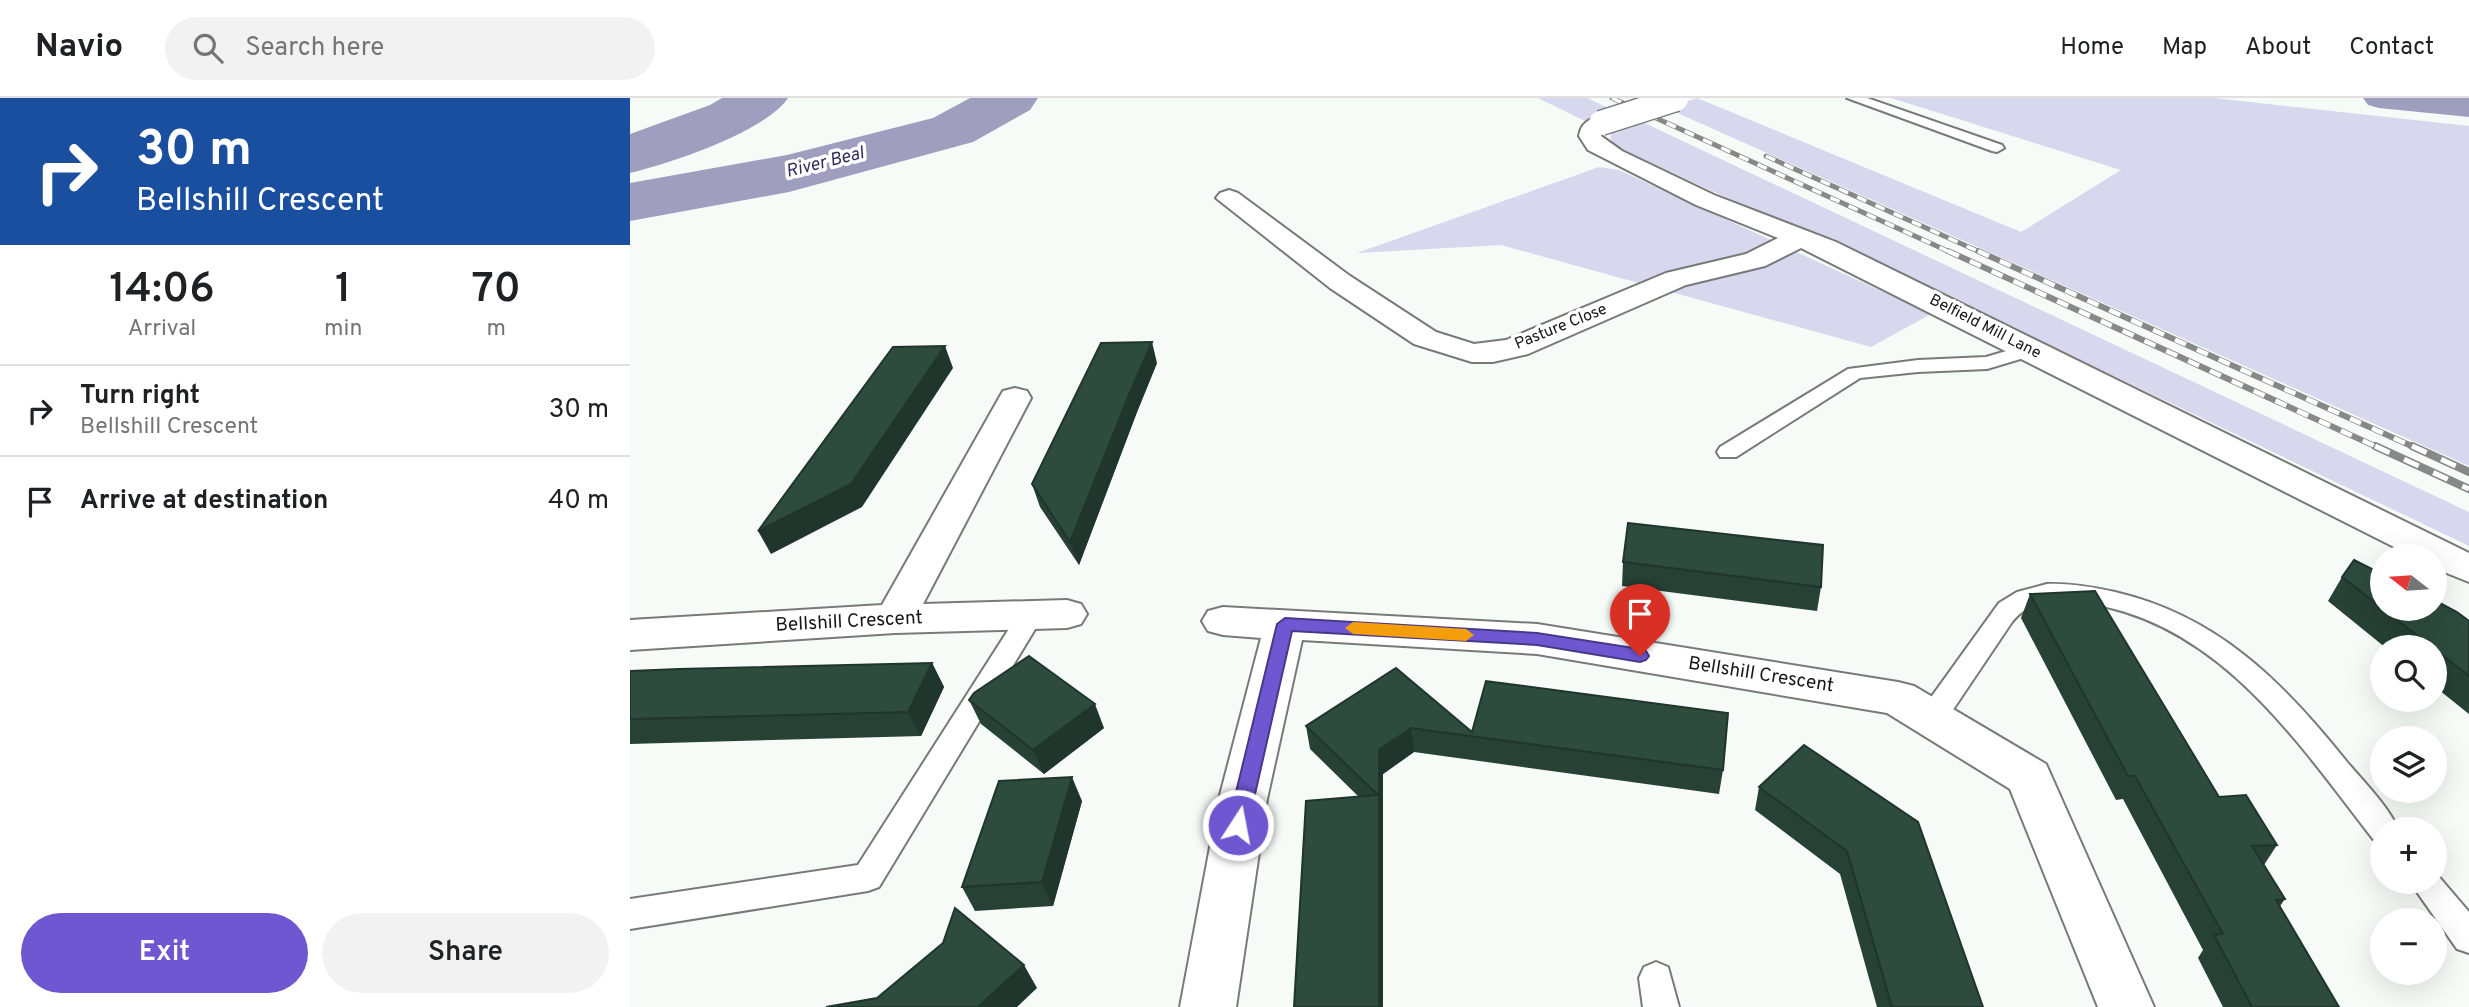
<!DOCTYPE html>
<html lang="en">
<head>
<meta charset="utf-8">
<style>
  :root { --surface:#fff; --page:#f2f2f2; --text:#202124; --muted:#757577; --line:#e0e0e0; --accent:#6f57d1 }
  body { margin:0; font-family:Overpass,sans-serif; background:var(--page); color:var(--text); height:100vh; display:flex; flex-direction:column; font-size:26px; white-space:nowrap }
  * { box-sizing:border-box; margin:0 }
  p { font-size:23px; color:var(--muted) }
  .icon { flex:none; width:38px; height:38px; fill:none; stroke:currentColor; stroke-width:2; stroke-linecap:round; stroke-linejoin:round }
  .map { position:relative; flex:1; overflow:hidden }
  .drawer { display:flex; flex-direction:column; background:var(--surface); width:630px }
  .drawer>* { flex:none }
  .hud { background:#1a4fa0; color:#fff; overflow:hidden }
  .needle { width:46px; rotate:287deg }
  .buttons { position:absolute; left:1740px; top:446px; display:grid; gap:14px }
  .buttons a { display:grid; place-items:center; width:77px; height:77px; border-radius:50%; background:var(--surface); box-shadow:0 7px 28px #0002; font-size:35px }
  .pin { position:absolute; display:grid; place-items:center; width:60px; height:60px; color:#fff; margin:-72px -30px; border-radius:50% 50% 50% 0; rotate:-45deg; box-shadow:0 0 7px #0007 }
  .pin .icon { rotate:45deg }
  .me { position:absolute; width:77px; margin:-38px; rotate:11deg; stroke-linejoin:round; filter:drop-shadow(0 0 5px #0008) }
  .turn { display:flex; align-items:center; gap:24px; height:147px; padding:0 21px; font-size:32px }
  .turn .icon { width:91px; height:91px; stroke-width:2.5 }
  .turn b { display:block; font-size:49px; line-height:60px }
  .eta { display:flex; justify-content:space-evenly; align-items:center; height:119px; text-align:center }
  .eta b { font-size:42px; font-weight:600; line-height:49px }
  .button { display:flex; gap:14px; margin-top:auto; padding:14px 21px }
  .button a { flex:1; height:80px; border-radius:42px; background:var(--accent); color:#fff; font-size:28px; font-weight:600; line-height:80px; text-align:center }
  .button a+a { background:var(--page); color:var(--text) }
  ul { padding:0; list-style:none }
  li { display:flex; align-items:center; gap:21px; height:91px; padding:0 21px; border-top:2px solid var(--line) }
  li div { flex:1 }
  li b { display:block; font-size:26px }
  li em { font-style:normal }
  header { display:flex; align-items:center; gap:42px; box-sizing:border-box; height:98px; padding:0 35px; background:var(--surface); border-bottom:2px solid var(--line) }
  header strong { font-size:33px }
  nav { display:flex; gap:38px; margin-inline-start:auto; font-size:24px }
  .search { width:490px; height:63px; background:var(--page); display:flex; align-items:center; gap:18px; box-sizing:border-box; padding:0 24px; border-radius:38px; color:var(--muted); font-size:26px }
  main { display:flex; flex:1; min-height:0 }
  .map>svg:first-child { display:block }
</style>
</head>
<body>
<header>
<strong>Navio</strong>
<div class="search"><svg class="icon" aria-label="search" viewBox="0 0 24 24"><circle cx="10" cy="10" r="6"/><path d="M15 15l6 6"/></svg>Search here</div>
<nav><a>Home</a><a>Map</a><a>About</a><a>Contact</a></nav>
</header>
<main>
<section class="drawer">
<div class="hud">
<div class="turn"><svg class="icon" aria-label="right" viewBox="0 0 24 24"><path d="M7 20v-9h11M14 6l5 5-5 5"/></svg><div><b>30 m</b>Bellshill Crescent</div></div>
</div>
<div class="eta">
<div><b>14:06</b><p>Arrival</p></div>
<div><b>1</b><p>min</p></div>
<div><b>70</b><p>m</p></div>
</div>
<ul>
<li><svg class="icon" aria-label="right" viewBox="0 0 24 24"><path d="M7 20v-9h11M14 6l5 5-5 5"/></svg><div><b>Turn right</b><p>Bellshill Crescent</p></div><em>30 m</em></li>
<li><svg class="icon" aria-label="arrive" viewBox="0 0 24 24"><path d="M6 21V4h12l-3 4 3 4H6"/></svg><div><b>Arrive at destination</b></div><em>40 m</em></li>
</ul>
<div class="button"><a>Exit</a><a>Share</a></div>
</section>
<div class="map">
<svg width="1839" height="909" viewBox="0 0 1839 909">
  <rect width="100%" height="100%" fill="#f6fbf8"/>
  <!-- green -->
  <g fill="#d7d7ed">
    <path d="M 908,0 L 957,0 L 985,13 L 955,23 Z"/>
    <path d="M 1067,0 L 1391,134 L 1491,72 L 1261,0 L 1584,0 L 1839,28 L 1839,368 L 1036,10 Z"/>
    <path d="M 1004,20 L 1839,414 L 1839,448 L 1488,280 L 982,47 C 976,30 992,26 1004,20 Z"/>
    <path d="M 969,69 L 989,72 L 1301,216 L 1241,249 L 871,147 L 727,155 Z"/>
  </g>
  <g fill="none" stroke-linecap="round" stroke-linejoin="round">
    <!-- canal -->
    <path fill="#a09ebe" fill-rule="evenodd" d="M 1733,0 L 1839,0 L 1839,19 L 1749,10 L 1738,7 Z"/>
    <!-- river -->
    <g fill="#a09ebe" fill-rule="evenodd">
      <path d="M 92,0 L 158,0 C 135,34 41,65 0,75 L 0,36 L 80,7 Z"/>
      <path d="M 340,0 L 408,0 L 400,12 L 343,44 L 159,94 L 0,123 L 0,85 L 157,57 L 303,20 Z"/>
    </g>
    <defs>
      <g id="lane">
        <path d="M 1217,0 L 1237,0 L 1372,47 L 1374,50 L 1367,54 L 1362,53 Z"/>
        <path d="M 1400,246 L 1407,248 L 1410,252 L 1407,256 L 1357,271 L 1288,274 L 1230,280 L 1106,359 L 1090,359 L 1087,354 L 1090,349 L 1218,271 L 1288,262 L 1356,259 Z"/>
        <path d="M 1417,486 C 1440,485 1462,489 1485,494 C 1588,518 1653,584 1717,664 C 1735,685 1757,707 1769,732 L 1752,732 L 1752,744 L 1743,741 C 1666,642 1589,524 1455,505 C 1428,501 1400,501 1382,524 L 1312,628 L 1302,631 L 1292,628 L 1288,620 L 1292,612 L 1369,505 L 1387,494 Z"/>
        <path d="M 400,509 L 409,512 L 413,518 L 249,789 L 238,793 L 0,831 L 0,801 L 228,767 L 391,512 Z"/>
        <path d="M 1804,773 L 1839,814 L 1839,855 L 1827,851 L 1780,784 L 1804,784 Z"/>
        <path d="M 1026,864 L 1038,869 L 1049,909 L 1013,909 L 1009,880 L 1014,869 Z"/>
      </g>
      <g id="street">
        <path d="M 971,18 L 979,20 L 982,25 L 972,34 L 971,38 L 992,53 L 1084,97 L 1206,144 L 1839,455 L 1839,484 L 1804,470 L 1804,458 L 1782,458 L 1171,150 L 1135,168 L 1056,187 L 898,256 L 863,264 L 842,264 L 784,246 L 700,190 L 586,100 L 590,95 L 599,92 L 608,95 L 720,178 L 806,234 L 844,246 L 876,242 L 1036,175 L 1116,156 L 1148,140 L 1066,107 L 958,52 L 949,38 C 951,25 959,21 971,18 Z"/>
        <path d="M 385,290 L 397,293 L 401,300 L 293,506 L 437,502 L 451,506 L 457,516 L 451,526 L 437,530 L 265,535 L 0,552 L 0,522 L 252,507 L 369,300 L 373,293 Z"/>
        <path d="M 593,509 L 907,526 L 1268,584 L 1284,588 L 1416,666 L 1524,909 L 1468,909 L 1380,691 L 1257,615 L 907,556 L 672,542 L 637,701 L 606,909 L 550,909 L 589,701 L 631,540 L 593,537 L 578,533 L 572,523 L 578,513 Z"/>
      </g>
    </defs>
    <!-- lane casing -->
    <use href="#lane" stroke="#777b78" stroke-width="4"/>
    <!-- street casing -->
    <use href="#street" stroke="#777b78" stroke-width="4"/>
    <!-- lane -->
    <use href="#lane" fill="#fff" fill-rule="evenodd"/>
    <!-- street -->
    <use href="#street" fill="#fff" fill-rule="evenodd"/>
    <defs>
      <g id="rail-far2">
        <path d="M 982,0 L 1322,155"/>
        <path d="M 1136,58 L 1352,155"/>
      </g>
      <g id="rail-far1">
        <path d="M 1318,153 L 1749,350"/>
        <path d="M 1348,153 L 1786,350"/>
      </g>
      <g id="rail">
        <path d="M 1745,348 L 1839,391"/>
        <path d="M 1782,348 L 1839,374"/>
      </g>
    </defs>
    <!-- rail-far2 casing -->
    <use href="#rail-far2" stroke="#868987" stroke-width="5"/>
    <!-- rail-far1 casing -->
    <use href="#rail-far1" stroke="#868987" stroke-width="6"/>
    <!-- rail casing -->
    <use href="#rail" stroke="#868987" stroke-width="8"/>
    <!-- rail-far2 -->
    <use href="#rail-far2" stroke="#fff" stroke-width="3.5" stroke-dasharray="10" stroke-linecap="butt"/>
    <!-- rail-far1 -->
    <use href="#rail-far1" stroke="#fff" stroke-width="4.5" stroke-dasharray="12" stroke-linecap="butt"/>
    <!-- rail -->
    <use href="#rail" stroke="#fff" stroke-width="5" stroke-dasharray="16" stroke-linecap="butt"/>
    <defs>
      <path id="street-bridge" d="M 971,25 L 1046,1"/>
    </defs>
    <!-- street-bridge casing -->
    <use href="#street-bridge" stroke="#777b78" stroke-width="27" stroke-linecap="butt"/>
    <!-- street-bridge -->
    <use href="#street-bridge" stroke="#fff" stroke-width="24"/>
  </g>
  <!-- wall -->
  <g fill="#274134">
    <path d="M 527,265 L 507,314 L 449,467 L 410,409 L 402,386 Z"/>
    <path d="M 993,464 L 1191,489 L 1187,513 L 992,488 Z"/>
    <path d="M 1752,476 L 1752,511 L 1804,511 L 1839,523 L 1839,616 L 1804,588 L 1804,550 L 1756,550 L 1698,503 L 1712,479 Z"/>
    <path d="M 1400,496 L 1589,699 L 1647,747 L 1634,767 L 1655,801 L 1650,808 L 1709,909 L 1593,909 L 1568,860 L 1573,852 L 1493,701 L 1486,702 L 1391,520 Z"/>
    <path d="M 302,565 L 314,589 L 291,638 L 0,646 L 0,573 Z"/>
    <path d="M 766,570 L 842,634 L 1093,672 L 1089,696 L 784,654 L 753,676 L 753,909 L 664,909 L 729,699 L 680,651 L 676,628 Z"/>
    <path d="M 339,602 L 474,630 L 414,676 L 351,626 Z"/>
    <path d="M 1174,647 L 1353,909 L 1247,909 L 1210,776 L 1125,712 L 1129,689 Z"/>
    <path d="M 452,703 L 423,808 L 345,813 L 332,789 Z"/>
  </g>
  <!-- shaded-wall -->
  <g fill="#20352b">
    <path d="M 522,244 L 527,265 L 507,314 L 449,467 L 440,444 L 501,292 Z"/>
    <path d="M 315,248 L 323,270 L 232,409 L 141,456 L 128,433 Z"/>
    <path d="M 302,565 L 314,589 L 291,638 L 278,614 Z"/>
    <path d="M 465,606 L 474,630 L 414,676 L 403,652 Z"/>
    <path d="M 781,630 L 784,654 L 753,676 L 753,909 L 749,909 L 749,652 Z"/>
    <path d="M 442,679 L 452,703 L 423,808 L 412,784 Z"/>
    <path d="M 394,867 L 407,890 L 387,909 L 348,909 Z"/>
  </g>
  <!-- building -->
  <g fill="#2d4c3d" stroke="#20352b" stroke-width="2">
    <path d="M 522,244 L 501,292 L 440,444 L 402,386 L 471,245 Z"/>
    <path d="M 315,248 L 221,386 L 128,433 L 263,249 Z"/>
    <path d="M 998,425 L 1193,447 L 1191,489 L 993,464 Z"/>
    <path d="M 1724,462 L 1752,476 L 1752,510 L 1712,479 Z"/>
    <path d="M 1465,493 L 1589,699 L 1616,697 L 1647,747 L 1622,748 L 1655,801 L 1646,802 L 1709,909 L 1622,909 L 1584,837 L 1593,836 L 1505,678 L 1498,678 L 1400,496 Z"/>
    <path d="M 1804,502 L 1827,514 L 1839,523 L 1839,578 L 1804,551 L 1804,550 L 1803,550 L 1753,511 L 1804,511 Z"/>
    <path d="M 399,558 L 465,606 L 403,652 L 339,602 L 344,595 Z"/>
    <path d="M 302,565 L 278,614 L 0,621 L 0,573 L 49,571 Z"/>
    <path d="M 766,570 L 842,634 L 856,583 L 1098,615 L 1093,672 L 781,630 L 749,652 L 749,909 L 664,909 L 676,703 L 748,697 L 676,628 Z"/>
    <path d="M 1174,647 L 1288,724 L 1353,909 L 1262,909 L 1217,753 L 1129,689 Z"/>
    <path d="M 442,679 L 412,784 L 332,789 L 369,683 Z"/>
    <path d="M 325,810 L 394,867 L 348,909 L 196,909 L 247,900 L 313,845 Z"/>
  </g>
  <!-- route -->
  <path fill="#6f57d1" stroke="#483988" stroke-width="2" d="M 655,520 L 907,535 L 1010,551 L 1016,553 L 1019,558 L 1016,562 L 1010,564 L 907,547 L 662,533 L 618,727 L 615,733 L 608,735 L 601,733 L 598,727 L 647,526 Z"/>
  <!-- slow -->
  <path fill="#f59e0b" d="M 723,524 L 836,531 L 844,537 L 836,543 L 723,536 L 715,530 Z"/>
  <g text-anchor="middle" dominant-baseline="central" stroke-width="7" stroke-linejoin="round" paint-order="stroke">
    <!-- far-street labels -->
    <g font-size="16" fill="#161716" stroke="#fff">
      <text transform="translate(931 229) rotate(-22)">Pasture Close</text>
      <text transform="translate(1355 229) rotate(27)">Belfield Mill Lane</text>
    </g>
    <!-- far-water labels -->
    <g font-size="18" font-style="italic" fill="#322c58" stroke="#fff">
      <text transform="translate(195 65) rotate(-14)">River Beal</text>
    </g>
    <!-- street labels -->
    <g font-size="19" fill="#161716" stroke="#fff">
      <text transform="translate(219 524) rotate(-3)">Bellshill Crescent</text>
      <text transform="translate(1131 577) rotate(9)">Bellshill Crescent</text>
    </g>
  </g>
</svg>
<div class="buttons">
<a><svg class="needle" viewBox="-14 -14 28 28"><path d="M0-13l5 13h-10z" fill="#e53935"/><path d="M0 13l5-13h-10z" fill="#757577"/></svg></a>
<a><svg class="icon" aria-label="search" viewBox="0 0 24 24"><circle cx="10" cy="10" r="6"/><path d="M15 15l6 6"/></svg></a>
<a><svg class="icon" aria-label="layers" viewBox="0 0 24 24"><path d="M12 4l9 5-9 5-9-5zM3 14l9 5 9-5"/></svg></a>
<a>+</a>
<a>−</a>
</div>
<div class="pin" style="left:1010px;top:558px;background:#d93025"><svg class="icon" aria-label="arrive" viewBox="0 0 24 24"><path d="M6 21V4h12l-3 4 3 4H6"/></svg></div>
<svg class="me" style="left:608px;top:727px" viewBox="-20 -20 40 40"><circle r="17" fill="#6f57d1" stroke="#fff" stroke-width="3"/><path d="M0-11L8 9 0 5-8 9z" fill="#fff"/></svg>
</div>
</main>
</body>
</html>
